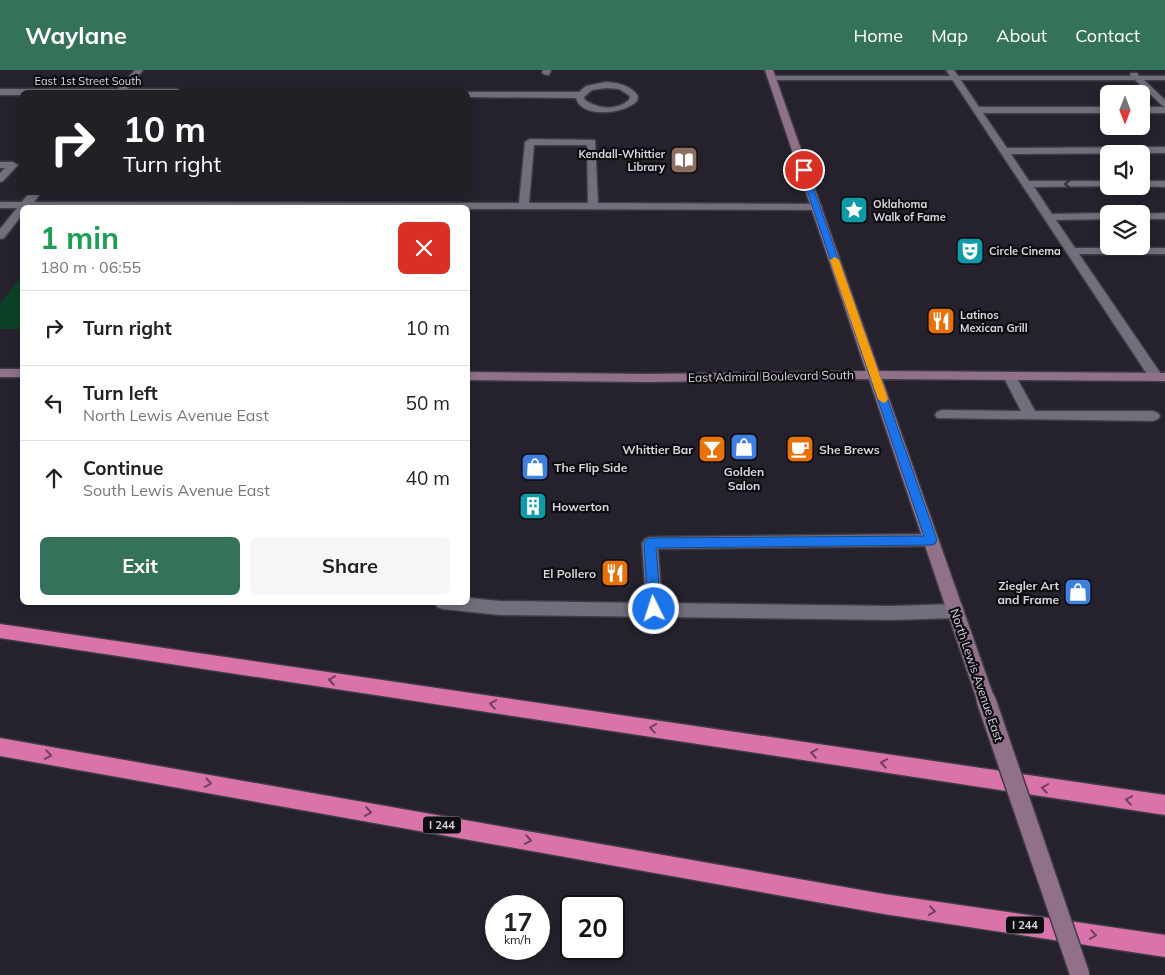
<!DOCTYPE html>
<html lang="en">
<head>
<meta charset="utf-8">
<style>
  :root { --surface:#fff; --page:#f6f6f6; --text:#222; --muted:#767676; --line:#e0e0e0; --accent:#347259 }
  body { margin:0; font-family:Mulish,sans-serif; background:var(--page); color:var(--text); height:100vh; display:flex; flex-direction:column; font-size:19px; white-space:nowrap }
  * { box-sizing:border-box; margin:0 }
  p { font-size:16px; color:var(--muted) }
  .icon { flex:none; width:28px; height:28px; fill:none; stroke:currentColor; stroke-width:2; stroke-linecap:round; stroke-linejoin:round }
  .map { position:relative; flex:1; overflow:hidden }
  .details { position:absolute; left:20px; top:135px; width:450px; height:400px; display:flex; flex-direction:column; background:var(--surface); border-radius:8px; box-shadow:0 2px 8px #0003 }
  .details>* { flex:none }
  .guide { position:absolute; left:20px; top:20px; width:450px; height:105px; border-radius:8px; box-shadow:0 2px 8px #0003; background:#202124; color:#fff; overflow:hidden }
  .needle { width:32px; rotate:180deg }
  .tools { position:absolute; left:1100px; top:15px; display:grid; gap:10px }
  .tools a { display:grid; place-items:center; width:50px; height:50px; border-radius:8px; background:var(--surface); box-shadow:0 2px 8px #0003; font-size:25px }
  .speed { position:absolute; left:485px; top:825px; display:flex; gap:10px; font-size:25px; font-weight:700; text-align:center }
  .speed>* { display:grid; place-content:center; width:65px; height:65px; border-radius:50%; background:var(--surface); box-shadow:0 2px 8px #0003; line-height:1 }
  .speed small { font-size:12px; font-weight:400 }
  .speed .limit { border:2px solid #111; border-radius:8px; background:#fff; color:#111 }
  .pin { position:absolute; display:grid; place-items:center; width:42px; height:42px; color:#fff; margin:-21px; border:2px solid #fff; border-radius:50%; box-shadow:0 1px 5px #0007 }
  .me { position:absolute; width:55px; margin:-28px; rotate:356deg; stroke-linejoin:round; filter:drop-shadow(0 0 4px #0008) }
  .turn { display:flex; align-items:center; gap:18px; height:105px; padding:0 20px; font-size:22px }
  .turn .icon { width:65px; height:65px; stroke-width:2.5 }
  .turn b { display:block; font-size:35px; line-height:42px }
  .round { display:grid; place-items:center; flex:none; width:52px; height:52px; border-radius:8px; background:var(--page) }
  .head { display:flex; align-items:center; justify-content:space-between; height:85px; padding:0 20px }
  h1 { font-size:30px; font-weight:700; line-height:38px; color:#1e9e55 }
  .cta { display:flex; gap:10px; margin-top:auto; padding:10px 20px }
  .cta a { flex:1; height:58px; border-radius:8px; background:var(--accent); color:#fff; font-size:20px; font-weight:700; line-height:58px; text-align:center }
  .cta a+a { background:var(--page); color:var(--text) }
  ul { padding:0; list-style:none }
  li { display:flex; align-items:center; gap:15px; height:75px; padding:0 20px; border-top:1px solid var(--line) }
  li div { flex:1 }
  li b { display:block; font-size:19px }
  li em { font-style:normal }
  header { display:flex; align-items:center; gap:30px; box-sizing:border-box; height:70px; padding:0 25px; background:var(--accent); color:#fff }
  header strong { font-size:24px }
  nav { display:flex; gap:28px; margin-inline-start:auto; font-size:18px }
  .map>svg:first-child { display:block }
</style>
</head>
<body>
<header>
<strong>Waylane</strong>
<nav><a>Home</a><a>Map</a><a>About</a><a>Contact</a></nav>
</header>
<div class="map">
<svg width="1165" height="905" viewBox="0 0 1165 905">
  <rect width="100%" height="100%" fill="#25222d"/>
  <!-- green -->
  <path fill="#0b4225" d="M 21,207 L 22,207 L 22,259 L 0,259 L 0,234 Z"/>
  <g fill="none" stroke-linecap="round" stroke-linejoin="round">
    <defs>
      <g id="lane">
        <path d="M 543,0 L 551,0 L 549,5 L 546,5 L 542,3 Z"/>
        <path d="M 946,0 L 954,0 L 979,37 L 1109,37 L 1109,43 L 983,43 L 1007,78 L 1165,77 L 1165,83 L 1011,84 L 1029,111 L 1109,111 L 1109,116 L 1112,116 L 1034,117 L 1052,144 L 1109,143 L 1112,144 L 1109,144 L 1109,149 L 1056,150 L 1075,178 L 1165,178 L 1165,184 L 1079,184 L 1161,304 L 1162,307 L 1161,310 L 1151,310 Z"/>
        <rect x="1141" y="37" width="24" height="6"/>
        <path d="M 530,69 L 595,70 L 598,133 L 817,134 L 822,137 L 817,140 L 468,139 L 468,138 L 0,138 L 0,132 L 519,133 L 525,72 ZM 534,75 L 587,75 L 588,133 L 529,133 Z"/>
        <path d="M 0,92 L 13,92 L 18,95 L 3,111 L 0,112 L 0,103 L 5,98 L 0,98 Z"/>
        <path d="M 1141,111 L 1165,111 L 1165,117 L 1138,116 L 1141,116 Z"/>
        <path d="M 1165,143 L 1165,149 L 1141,149 L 1141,144 L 1138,144 Z"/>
        <path d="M 1009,302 L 1014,303 L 1035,341 L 1153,341 L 1158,343 L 1160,346 L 1158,349 L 1153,351 L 937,348 L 935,345 L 937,342 L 942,340 L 1021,341 L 1003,306 Z"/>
        <path d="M 931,464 L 936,466 L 939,470 L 936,474 L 931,476 L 658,479 L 662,533 L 892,536 L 956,534 L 962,536 L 964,541 L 962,546 L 956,548 L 892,550 L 500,545 L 443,539 L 437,537 L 435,532 L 468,532 L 468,528 L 500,531 L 646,533 L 642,473 L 645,469 L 650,467 Z"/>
      </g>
      <g id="street">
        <path d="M 135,0 L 143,0 L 127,19 L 177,19 L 181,22 L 22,22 L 22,25 L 0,25 L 0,19 L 118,19 Z"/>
        <path d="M 1131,3 L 1137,3 L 1139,6 L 1165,6 L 1165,10 L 1144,10 L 1165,30 L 1165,38 L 1135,10 L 771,10 L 767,8 L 771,6 L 1130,6 Z"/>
        <path d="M 606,12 C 619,13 630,15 638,26 L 637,31 C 625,44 581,49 576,28 L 468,27 L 468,22 L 465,22 L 579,22 L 586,16 ZM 606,18 L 619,19 L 630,26 L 629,30 C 616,41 599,39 585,30 L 584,27 L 592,20 Z"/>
        <path d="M 30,122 L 41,122 L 30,138 L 22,138 L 22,145 L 4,168 L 0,169 L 0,159 Z"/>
      </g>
      <g id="secondary">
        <path d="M 765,0 L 773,0 L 879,301 L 1165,303 L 1165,311 L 882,309 L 995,630 L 992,636 L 986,638 L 980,636 L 977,630 L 869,309 L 647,312 L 468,310 L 468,302 L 647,304 L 866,301 Z"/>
        <rect x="0" y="299" width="22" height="8"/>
      </g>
      <g id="highway">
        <path d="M 0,554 L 1165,725 L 1165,745 L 0,568 Z"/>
        <path d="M 0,668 L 884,824 L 1165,865 L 1165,887 L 884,844 L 0,686 Z"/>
      </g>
    </defs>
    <!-- lane casing -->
    <use href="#lane" stroke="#3e3c45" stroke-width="3"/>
    <!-- street casing -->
    <use href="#street" stroke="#3e3c45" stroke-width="3"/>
    <!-- secondary casing -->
    <use href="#secondary" stroke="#3e3c45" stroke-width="3"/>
    <!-- highway casing -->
    <use href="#highway" stroke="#3e3c45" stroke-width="3"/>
    <!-- lane -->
    <use href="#lane" fill="#726e7c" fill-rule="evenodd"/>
    <!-- street -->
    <use href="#street" fill="#726e7c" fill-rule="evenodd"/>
    <!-- secondary -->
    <use href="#secondary" fill="#91708a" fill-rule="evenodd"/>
    <!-- highway -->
    <use href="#highway" fill="#da73a9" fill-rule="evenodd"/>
    <defs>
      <path id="secondary-bridge" d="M 986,630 L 1080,905"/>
    </defs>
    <!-- secondary-bridge casing -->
    <use href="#secondary-bridge" stroke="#3e3c45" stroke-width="22" stroke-linecap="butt"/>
    <!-- secondary-bridge -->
    <use href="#secondary-bridge" stroke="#91708a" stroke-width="19"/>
  </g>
  <!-- one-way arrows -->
  <defs><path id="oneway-chevron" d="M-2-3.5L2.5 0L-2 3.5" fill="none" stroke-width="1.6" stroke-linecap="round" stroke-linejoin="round" transform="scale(1.25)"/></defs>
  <use stroke="#312e36" href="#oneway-chevron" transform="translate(1068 114) rotate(-180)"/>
  <g stroke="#74405d">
    <use href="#oneway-chevron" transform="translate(332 610) rotate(-171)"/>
    <use href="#oneway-chevron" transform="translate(493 634) rotate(-171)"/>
    <use href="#oneway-chevron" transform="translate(653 658) rotate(-171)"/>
    <use href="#oneway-chevron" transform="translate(814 683) rotate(-171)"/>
    <use href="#oneway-chevron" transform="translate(48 685) rotate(10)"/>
    <use href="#oneway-chevron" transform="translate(884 693) rotate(-171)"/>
    <use href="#oneway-chevron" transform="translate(208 713) rotate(10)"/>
    <use href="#oneway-chevron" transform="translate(1045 718) rotate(-171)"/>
    <use href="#oneway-chevron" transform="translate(1129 730) rotate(-172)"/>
    <use href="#oneway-chevron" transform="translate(368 742) rotate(10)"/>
    <use href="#oneway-chevron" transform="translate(528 770) rotate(10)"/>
    <use href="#oneway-chevron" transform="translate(932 841) rotate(9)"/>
    <use href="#oneway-chevron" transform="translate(1093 865) rotate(9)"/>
  </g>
  <!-- route -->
  <path fill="#1a73e8" stroke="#114b97" d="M 801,99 L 807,100 L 937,470 L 935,474 L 931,475 L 656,478 L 661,539 L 659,543 L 654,544 L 650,543 L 648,539 L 644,473 L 646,470 L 650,468 L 924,466 L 800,100 Z"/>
  <!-- slow -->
  <path fill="#f59e0b" d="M 835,187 L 839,190 L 888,329 L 886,332 L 883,333 L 878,329 L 830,190 Z"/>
  <!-- icons -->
  <defs>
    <symbol id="library-square" viewBox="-11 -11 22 22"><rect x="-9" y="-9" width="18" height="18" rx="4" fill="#8d6e63" stroke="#0e0c11"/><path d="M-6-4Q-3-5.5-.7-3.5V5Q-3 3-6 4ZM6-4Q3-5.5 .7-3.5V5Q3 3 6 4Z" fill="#fff"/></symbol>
    <symbol id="sight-square" viewBox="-11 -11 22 22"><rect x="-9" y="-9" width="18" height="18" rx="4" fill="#0f9aa8" stroke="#0e0c11"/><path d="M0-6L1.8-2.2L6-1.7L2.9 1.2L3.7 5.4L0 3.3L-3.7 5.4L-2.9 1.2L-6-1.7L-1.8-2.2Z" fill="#fff"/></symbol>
    <symbol id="theatre-square" viewBox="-11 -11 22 22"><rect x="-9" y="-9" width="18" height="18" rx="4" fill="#0f9aa8" stroke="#0e0c11"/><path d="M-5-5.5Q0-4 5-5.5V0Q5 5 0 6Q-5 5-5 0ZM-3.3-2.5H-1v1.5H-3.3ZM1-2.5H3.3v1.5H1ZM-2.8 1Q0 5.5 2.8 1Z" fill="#fff"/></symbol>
    <symbol id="restaurant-square" viewBox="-11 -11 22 22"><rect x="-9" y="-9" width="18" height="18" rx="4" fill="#e8710a" stroke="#0e0c11"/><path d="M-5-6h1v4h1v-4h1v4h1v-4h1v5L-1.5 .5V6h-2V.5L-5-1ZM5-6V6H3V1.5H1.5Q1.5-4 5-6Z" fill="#fff"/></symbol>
    <symbol id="shop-square" viewBox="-11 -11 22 22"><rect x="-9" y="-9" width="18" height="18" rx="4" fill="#3f7fe0" stroke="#0e0c11"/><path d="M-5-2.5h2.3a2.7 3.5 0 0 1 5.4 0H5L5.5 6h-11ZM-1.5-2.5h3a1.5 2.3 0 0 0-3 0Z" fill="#fff"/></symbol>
    <symbol id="bar-square" viewBox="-11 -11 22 22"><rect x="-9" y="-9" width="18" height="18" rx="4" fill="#e8710a" stroke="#0e0c11"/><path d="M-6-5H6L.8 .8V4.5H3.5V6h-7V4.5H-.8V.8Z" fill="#fff"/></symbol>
    <symbol id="cafe-square" viewBox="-11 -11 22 22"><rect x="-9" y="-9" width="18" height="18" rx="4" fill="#e8710a" stroke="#0e0c11"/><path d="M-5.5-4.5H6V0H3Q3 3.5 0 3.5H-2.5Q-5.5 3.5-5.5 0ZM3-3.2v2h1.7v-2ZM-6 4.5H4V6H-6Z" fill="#fff"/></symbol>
    <symbol id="building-square" viewBox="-11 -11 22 22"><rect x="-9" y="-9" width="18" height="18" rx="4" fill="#0f9aa8" stroke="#0e0c11"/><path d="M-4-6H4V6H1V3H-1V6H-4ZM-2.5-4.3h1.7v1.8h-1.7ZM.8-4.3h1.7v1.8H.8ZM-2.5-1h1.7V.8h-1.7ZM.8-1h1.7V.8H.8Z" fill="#fff"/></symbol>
  </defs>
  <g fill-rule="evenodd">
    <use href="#library-square" x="668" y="74" width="32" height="32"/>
    <use href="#sight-square" x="838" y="124" width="32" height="32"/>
    <use href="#theatre-square" x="954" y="165" width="32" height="32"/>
    <use href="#restaurant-square" x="925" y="235" width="32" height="32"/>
    <use href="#shop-square" x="728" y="361" width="32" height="32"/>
    <use href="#bar-square" x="696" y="363" width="32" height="32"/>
    <use href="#cafe-square" x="784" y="363" width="32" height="32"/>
    <use href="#shop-square" x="519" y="381" width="32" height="32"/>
    <use href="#building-square" x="517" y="420" width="32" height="32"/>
    <use href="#restaurant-square" x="599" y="487" width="32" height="32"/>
    <use href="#shop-square" x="1062" y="506" width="32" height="32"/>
  </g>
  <g text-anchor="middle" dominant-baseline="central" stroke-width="4.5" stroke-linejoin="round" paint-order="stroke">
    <!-- far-street labels -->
    <g font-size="11" fill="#d8d6de" stroke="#0e0c11">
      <text x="88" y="11">East 1st Street South</text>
    </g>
    <!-- far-poi labels -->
    <g font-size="11" font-weight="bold" fill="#d8d6de" stroke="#0e0c11" text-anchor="start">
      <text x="665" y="84" text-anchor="end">Kendall-Whittier<tspan x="665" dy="13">Library</tspan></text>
      <text x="873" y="134">Oklahoma<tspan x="873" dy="13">Walk of Fame</tspan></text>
      <text x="989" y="181">Circle Cinema</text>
      <text x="960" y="245">Latinos<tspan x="960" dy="13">Mexican Grill</tspan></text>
    </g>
    <!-- shield labels -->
    <g fill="#0e0c11" stroke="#9b99a0" stroke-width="1">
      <rect x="423" y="746.5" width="38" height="17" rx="4"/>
      <rect x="1006" y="846.5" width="38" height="17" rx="4"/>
    </g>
    <g font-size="11" font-weight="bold" fill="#d8d6de">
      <text x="442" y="755">I 244</text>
      <text x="1025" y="855">I 244</text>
    </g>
    <!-- street labels -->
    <g font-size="12" fill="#d8d6de" stroke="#0e0c11">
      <text transform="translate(771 306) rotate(-1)">East Admiral Boulevard South</text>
      <text transform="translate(977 605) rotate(71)">North Lewis Avenue East</text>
    </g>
    <!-- poi labels -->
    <g font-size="12" font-weight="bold" fill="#d8d6de" stroke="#0e0c11" text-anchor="end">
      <text x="693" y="379">Whittier Bar</text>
      <text x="819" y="379" text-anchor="start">She Brews</text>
      <text x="554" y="397" text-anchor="start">The Flip Side</text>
      <text x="744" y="401" text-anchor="middle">Golden<tspan x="744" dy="14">Salon</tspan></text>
      <text x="552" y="436" text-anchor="start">Howerton</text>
      <text x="596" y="503">El Pollero</text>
      <text x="1059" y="515">Ziegler Art<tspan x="1059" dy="14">and Frame</tspan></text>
    </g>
  </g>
</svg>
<div class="tools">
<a><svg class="needle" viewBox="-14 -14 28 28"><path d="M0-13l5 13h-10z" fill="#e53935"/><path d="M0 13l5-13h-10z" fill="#767676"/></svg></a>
<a><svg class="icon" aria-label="sound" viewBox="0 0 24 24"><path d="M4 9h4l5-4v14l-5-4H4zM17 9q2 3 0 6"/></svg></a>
<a><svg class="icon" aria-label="layers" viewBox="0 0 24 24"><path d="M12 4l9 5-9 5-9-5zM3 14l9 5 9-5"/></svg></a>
</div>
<div class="speed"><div>17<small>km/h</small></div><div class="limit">20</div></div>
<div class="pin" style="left:804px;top:100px;background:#d93025"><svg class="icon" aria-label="arrive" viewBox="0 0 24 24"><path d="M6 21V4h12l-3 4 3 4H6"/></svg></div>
<svg class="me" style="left:654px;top:539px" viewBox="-20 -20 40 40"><circle r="17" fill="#1a73e8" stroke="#fff" stroke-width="3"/><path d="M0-11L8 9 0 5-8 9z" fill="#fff"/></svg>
<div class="guide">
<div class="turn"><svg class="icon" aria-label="right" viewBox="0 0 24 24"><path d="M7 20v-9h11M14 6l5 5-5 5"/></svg><div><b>10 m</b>Turn right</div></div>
</div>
<section class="details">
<div class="head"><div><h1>1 min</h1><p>180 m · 06:55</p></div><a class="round" style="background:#d93025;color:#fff"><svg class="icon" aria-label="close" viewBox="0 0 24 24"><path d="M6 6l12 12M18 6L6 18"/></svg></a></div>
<ul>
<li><svg class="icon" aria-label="right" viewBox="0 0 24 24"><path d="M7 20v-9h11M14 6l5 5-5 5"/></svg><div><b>Turn right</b></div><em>10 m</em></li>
<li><svg class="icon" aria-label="left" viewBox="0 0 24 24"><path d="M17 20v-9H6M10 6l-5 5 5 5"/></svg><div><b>Turn left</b><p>North Lewis Avenue East</p></div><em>50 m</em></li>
<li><svg class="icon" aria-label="ahead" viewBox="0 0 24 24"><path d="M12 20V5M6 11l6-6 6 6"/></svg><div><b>Continue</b><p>South Lewis Avenue East</p></div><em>40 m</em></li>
</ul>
<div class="cta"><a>Exit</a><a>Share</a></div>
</section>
</div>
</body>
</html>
